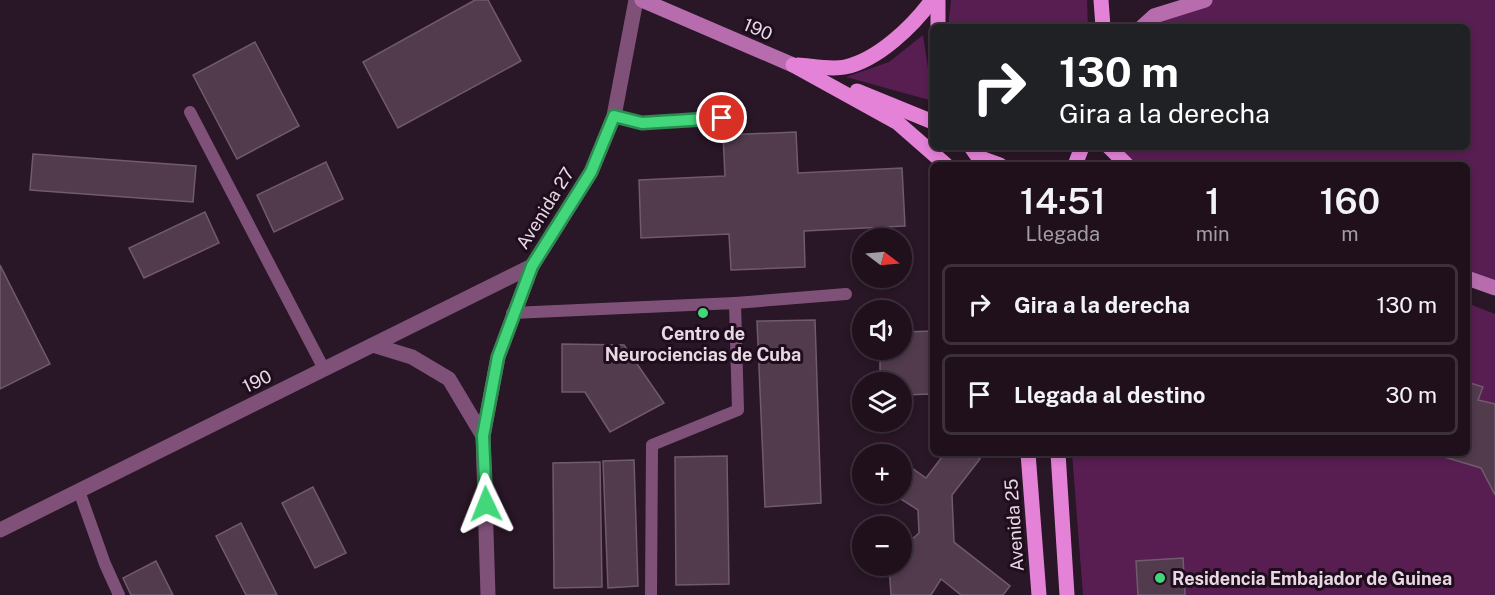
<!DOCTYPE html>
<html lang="es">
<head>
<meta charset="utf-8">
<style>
  :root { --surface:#1f101c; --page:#2c1e29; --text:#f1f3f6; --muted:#a19da3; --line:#3c303b }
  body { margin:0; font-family:"Public Sans",sans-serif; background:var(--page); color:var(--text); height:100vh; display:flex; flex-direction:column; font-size:22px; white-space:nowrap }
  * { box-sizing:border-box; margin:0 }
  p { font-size:20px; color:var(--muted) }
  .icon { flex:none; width:33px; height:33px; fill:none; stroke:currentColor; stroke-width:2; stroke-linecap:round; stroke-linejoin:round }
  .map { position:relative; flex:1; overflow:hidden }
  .side { position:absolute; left:930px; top:162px; width:540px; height:294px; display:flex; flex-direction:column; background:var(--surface); border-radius:9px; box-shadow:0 3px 9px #0003,0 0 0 2px var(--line) }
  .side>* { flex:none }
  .top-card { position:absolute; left:930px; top:24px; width:540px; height:126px; border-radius:9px; box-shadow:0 3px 9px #0003,0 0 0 2px var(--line); background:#202124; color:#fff; overflow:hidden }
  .needle { width:39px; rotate:106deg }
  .tools { position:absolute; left:852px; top:228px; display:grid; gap:12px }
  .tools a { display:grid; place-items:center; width:60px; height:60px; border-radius:50%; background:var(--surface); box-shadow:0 3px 9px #0003,0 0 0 2px var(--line); font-size:30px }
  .pin { position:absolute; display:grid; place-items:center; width:51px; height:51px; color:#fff; margin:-26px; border:3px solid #fff; border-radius:50%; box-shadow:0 2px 6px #0007 }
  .me { position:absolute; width:66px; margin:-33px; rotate:358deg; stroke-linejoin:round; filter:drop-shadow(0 0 4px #0008) }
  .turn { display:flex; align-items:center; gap:21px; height:126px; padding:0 30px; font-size:27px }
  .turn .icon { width:78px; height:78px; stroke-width:2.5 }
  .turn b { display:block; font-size:42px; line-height:51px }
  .eta { display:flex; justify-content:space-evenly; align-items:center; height:102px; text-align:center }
  .eta b { font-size:36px; font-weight:600; line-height:42px }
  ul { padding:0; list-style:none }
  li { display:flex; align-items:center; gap:18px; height:81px; margin:0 12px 9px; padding:0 18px; border:3px solid var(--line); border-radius:9px }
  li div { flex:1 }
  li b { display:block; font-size:22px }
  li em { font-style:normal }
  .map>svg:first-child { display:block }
</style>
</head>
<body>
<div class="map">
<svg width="1495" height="595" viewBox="0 0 1495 595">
  <rect width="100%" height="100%" fill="#291626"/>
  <!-- green -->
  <g fill="#581e52">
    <path d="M 951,0 L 1087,0 L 1088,27 L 948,27 Z"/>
    <path d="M 1205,0 L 1495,0 L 1495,288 L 1467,278 L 1467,165 L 1127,165 L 1109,147 L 1467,147 L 1467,27 L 1142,27 Z"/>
    <path d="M 923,35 L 933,101 L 846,77 L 889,62 Z"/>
    <path d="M 1467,303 L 1495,314 L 1495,595 L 1083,595 L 1072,453 L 1467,453 Z"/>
  </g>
  <!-- building -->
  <g fill="#513b4d" stroke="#725a6e" stroke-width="1.5">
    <path d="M 475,0 L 488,0 L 521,61 L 398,128 L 363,62 Z"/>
    <path d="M 255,42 L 299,126 L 237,159 L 193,75 Z"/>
    <path d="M 796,132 L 798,173 L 902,168 L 905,226 L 804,231 L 805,267 L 731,270 L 729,234 L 641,238 L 639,180 L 725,176 L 723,135 Z"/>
    <path d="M 33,154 L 196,166 L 193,202 L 30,190 Z"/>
    <path d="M 326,162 L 343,199 L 274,232 L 257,195 Z"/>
    <path d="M 205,212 L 219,243 L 144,278 L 129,248 Z"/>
    <path d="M 0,265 L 50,364 L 0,389 Z"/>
    <path d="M 815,320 L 821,503 L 765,507 L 757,321 Z"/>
    <path d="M 933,331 L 933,394 L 902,395 L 902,382 L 880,382 L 880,350 L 902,350 L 902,332 Z"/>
    <path d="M 562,344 L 624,345 L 664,403 L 610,432 L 585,392 L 562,392 Z"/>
    <path d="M 1467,382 L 1483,387 L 1478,400 L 1495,404 L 1495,495 L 1481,468 L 1431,453 L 1467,453 Z"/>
    <path d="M 945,453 L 972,453 L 980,459 L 952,495 L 954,542 L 1010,586 L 1003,595 L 961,595 L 941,579 L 931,595 L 891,595 L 889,566 L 902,566 L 902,548 L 919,533 L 918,510 L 893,494 L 902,494 L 902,461 L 926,478 Z"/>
    <path d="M 727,456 L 729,584 L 676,585 L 675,457 Z"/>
    <path d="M 634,460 L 638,586 L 608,588 L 603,461 Z"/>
    <path d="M 600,462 L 602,587 L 554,588 L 553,463 Z"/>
    <path d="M 313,487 L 346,553 L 315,568 L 282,503 Z"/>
    <path d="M 241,523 L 277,595 L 246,595 L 216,536 Z"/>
    <path d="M 1183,558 L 1185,595 L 1138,595 L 1136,561 Z"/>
    <path d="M 156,561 L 173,595 L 131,595 L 123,578 Z"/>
  </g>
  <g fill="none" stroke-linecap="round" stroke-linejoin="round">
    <!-- lane -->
    <g stroke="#7f5178" stroke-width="12">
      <path d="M 190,112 L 324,369"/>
      <path d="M 614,116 L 642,123 L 722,118"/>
      <path d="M 735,303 L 846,294"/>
      <path d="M 512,313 L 735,303 L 738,410 L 652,445 L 651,595"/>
      <path d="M 79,491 L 105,564 L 119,595"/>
    </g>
    <!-- street -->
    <g stroke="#7f5178" stroke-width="15">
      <path d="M 373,345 L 412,357 L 449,379 L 483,436"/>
      <path d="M 0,530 L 532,266"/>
      <path d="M 488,595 L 483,436 L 498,357 L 532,266 L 591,172 L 614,116 L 636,0"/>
    </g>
    <!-- secondary -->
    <g stroke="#b76dad" stroke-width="15">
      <path d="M 642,0 L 793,65"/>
      <path d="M 1142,27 L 1154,16 L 1205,0"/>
      <path d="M 1467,278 L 1495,288"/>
    </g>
    <!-- primary -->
    <g stroke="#e382d6" stroke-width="15">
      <path d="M 1101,0 L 1103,27"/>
      <path d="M 938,27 L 938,0"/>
      <path d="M 793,65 L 898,123 L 946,165"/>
      <path d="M 798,65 C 812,66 831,70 845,67 C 878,60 913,26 932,0"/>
      <path d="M 857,91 L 933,122"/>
      <path d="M 971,147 L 978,157 L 1000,165"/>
      <path d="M 1109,147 L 1127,165"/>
      <path d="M 1075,165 L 1082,147"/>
      <path d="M 1028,453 L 1039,595"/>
      <path d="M 1058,453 L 1067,595"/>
    </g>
  </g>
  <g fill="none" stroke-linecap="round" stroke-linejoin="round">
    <defs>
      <path id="route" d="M 486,504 L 483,436 L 498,357 L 532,266 L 591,172 L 614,116 L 642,123 L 722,118"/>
    </defs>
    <!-- route casing -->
    <use href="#route" stroke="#2b8c50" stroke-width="15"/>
    <!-- route -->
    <use href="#route" stroke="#42d77b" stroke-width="10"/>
  </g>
  <!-- markers -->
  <g fill="#42d77b" stroke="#1f0d1d" stroke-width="2">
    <circle cx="703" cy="313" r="6"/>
    <circle cx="1160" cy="578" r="6"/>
  </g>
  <g text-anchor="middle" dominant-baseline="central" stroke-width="6" stroke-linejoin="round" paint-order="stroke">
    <!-- street labels -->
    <g font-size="18" fill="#e7d9e4" stroke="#1f0d1d">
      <text transform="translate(758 29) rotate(23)">190</text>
      <text transform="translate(545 208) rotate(-58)">Avenida 27</text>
      <text transform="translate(257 381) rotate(-26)">190</text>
      <text transform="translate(1014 525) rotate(-94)">Avenida 25</text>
    </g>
    <!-- poi labels -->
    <g font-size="18" font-weight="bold" fill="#e7d9e4" stroke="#1f0d1d">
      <text x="703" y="333">Centro de<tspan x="703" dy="21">Neurociencias de Cuba</tspan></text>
      <text x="1172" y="578" text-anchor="start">Residencia Embajador de Guinea</text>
    </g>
  </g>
</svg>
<div class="tools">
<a><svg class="needle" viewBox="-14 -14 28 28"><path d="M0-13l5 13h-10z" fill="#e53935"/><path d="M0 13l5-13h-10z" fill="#a19da3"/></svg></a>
<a><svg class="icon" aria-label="sound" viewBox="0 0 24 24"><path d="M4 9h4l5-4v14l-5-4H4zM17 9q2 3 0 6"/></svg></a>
<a><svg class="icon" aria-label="layers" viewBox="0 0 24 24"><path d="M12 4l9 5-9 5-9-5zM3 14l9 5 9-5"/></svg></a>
<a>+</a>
<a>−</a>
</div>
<div class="pin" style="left:722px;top:118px;background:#d93025"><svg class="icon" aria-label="arrive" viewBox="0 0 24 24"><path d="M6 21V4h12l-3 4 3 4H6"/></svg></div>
<svg class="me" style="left:486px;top:504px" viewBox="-20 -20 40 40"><path d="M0-17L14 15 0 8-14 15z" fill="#42d77b" stroke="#fff" stroke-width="4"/></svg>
<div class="top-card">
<div class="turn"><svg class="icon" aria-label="right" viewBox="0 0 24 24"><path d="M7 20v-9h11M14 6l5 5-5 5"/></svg><div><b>130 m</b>Gira a la derecha</div></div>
</div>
<section class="side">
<div class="eta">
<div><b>14:51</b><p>Llegada</p></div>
<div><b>1</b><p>min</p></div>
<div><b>160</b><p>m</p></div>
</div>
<ul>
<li><svg class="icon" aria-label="right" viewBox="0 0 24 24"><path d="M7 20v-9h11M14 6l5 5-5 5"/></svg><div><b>Gira a la derecha</b></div><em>130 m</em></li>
<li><svg class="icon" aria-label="arrive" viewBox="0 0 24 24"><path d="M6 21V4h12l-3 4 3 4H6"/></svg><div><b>Llegada al destino</b></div><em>30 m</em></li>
</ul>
</section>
</div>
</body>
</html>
